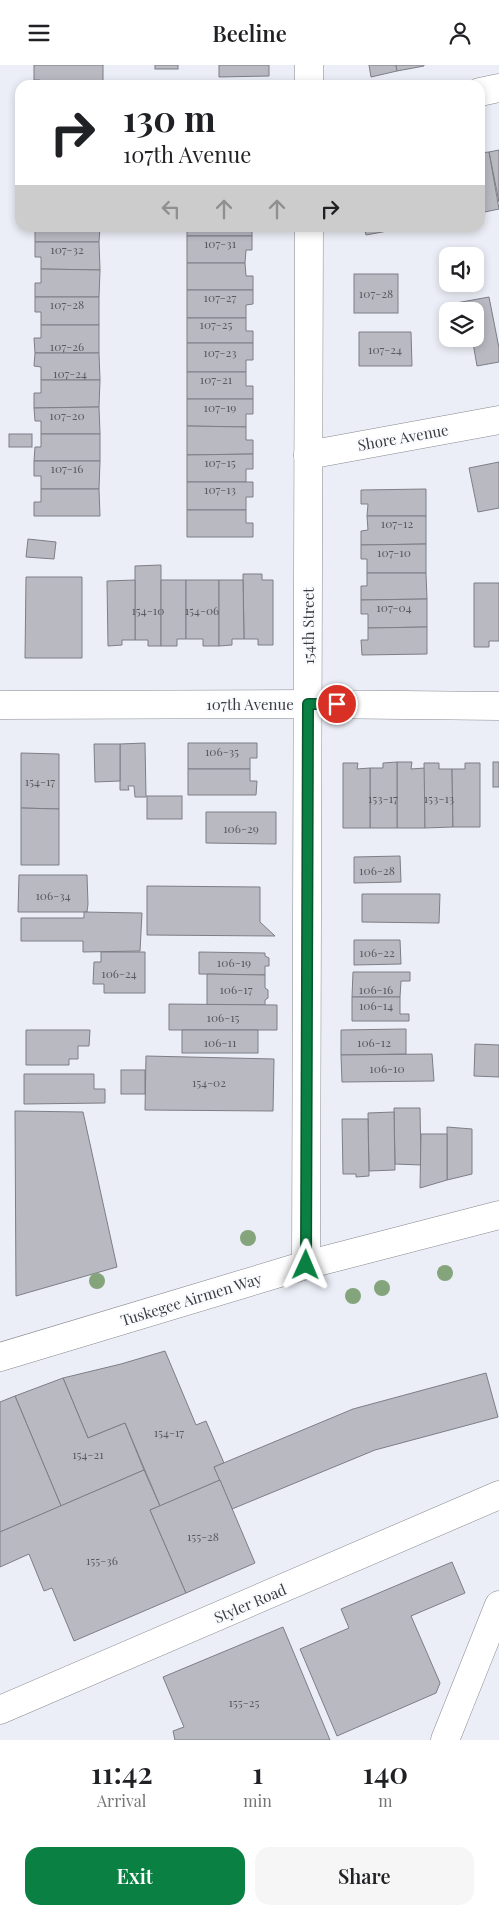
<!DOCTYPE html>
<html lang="en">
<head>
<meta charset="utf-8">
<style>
  :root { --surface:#fff; --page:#f6f6f6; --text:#202124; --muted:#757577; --accent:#0b8043 }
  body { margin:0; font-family:"Playfair Display",serif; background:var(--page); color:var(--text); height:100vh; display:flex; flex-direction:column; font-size:19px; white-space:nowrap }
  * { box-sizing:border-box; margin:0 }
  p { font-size:16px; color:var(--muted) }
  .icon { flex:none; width:28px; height:28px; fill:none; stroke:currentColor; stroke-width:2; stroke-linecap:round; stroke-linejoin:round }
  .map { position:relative; height:1675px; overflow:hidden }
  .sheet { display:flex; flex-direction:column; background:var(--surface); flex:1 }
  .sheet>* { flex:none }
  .hud { position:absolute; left:15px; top:15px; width:470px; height:152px; border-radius:15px; box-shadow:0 2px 8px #0003; background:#fff; color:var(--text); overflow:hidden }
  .buttons { position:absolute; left:439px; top:182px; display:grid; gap:10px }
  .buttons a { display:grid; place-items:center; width:45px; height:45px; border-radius:10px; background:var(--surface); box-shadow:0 2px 8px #0003; font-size:25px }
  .pin { position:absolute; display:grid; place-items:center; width:42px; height:42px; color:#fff; margin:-21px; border:2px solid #fff; border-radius:50%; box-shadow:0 1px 5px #0007 }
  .me { position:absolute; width:55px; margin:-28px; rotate:1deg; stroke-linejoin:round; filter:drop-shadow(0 0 4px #0008) }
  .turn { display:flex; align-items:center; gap:18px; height:105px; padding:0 25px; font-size:22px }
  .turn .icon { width:65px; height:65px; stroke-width:2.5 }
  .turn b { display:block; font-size:35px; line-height:42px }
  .lanes { display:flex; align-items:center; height:48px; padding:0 25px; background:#0003; justify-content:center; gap:25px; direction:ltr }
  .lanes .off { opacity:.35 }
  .eta { display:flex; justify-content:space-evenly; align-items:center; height:85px; text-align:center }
  .eta b { font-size:30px; font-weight:600; line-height:35px }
  .action { display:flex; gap:10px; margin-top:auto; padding:10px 25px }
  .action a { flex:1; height:58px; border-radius:15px; background:var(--accent); color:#fff; font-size:20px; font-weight:600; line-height:58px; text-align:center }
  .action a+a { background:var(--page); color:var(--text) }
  header { display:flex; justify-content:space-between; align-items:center; height:65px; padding:0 25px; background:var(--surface); font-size:22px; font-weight:600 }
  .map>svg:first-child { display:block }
</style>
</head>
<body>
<header><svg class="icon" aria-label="menu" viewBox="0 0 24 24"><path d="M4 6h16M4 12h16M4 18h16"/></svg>Beeline<svg class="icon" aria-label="person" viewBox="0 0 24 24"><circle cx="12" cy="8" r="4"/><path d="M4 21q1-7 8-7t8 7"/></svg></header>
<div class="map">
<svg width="499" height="1675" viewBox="0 0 499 1675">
  <rect width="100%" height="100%" fill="#ebeef6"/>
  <!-- building -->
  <g fill="#b9b9c2" stroke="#7d7e86">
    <path d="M 34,0 L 103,0 L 103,20 L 40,20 L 40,15 L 34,15 Z"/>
    <rect x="155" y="0" width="23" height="4"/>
    <path d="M 219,0 L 269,0 L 269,11 L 219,12 Z"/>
    <path d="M 369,0 L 396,0 L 397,6 L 371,12 Z"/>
    <path d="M 396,0 L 424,0 L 424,1 L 397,6 Z"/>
    <path d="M 499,85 L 499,137 L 489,87 Z"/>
    <path d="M 489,87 L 499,144 L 480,148 L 480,88 Z"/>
    <path d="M 41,162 L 100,162 L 99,177 L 35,177 L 35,164 L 41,164 Z"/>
    <rect x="187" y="162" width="65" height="9"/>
    <path d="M 364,162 L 393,162 L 393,165 L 366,170 Z"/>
    <path d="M 187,171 L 252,171 L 252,185 L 246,185 L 245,198 L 187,198 Z"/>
    <path d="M 35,177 L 99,177 L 100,205 L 41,204 L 41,192 L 35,192 Z"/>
    <path d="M 187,198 L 245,198 L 246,211 L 253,211 L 253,225 L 187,225 Z"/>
    <path d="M 41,204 L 100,205 L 99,232 L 35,232 L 35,218 L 41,218 Z"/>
    <rect x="354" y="209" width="44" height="39"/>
    <path d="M 187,225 L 253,225 L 253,239 L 246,240 L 246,253 L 187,253 Z"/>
    <path d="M 35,232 L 99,232 L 99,260 L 41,260 L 41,247 L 35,247 Z"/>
    <path d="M 489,232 L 499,283 L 499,297 L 477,301 L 473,278 L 464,279 L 463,274 L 475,274 L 475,246 L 458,246 L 456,238 Z"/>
    <path d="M 187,253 L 246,253 L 246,266 L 253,266 L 253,278 L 187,278 Z"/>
    <path d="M 41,260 L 99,260 L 99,288 L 35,288 L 34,273 L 41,273 Z"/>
    <path d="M 359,267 L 411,267 L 412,301 L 359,301 Z"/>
    <path d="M 187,278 L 253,278 L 253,295 L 246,295 L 246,307 L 187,307 Z"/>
    <path d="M 35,288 L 99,288 L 100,315 L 41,315 L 41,302 L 34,301 Z"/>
    <path d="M 187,307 L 246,307 L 246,321 L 253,321 L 253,334 L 187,334 Z"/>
    <path d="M 41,315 L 100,315 L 99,342 L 34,343 L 34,328 L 41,328 Z"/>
    <path d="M 187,334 L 253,334 L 253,349 L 246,349 L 246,362 L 187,361 Z"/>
    <path d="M 99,342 L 100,369 L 41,369 L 41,356 L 35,356 L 34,343 Z"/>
    <path d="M 187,361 L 246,362 L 246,375 L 253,375 L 253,389 L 187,390 Z"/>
    <rect x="9" y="369" width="23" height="13"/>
    <path d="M 41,369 L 100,369 L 100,396 L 34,396 L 35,382 L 41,382 Z"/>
    <path d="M 253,389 L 253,404 L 246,404 L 246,417 L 187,417 L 187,390 Z"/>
    <path d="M 34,396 L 100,396 L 99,424 L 41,424 L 41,411 L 34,411 Z"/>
    <path d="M 499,397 L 499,443 L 478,447 L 469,403 Z"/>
    <path d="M 187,417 L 253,417 L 253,432 L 246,432 L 246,445 L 187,445 Z"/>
    <path d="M 41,424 L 99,424 L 100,451 L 34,451 L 34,437 L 41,437 Z"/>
    <path d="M 426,424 L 426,451 L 367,451 L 368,439 L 361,439 L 361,425 Z"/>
    <path d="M 187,445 L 246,445 L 246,458 L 253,458 L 253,472 L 187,472 Z"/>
    <path d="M 367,451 L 426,451 L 426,479 L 361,480 L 361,466 L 368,465 Z"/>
    <path d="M 28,474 L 56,477 L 54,494 L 26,492 Z"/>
    <path d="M 426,479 L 426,508 L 367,508 L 367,494 L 361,494 L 361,480 Z"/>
    <path d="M 161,500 L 161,581 L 148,581 L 148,575 L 135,575 L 135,501 Z"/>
    <path d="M 367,508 L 426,508 L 427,534 L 361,535 L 361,521 L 367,521 Z"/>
    <path d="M 243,509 L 262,509 L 262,515 L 273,515 L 273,580 L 258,580 L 258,574 L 244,574 Z"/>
    <path d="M 26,512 L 82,512 L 82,593 L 25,593 Z"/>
    <path d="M 135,515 L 135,575 L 122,575 L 122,580 L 108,581 L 107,516 Z"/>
    <path d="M 161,515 L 186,515 L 186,574 L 177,574 L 177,581 L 161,581 Z"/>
    <path d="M 186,515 L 219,515 L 219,581 L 203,581 L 203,574 L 186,574 Z"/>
    <path d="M 219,515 L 243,515 L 244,574 L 232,574 L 232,580 L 219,581 Z"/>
    <path d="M 474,518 L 499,518 L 499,576 L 489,576 L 489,582 L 474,582 Z"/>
    <path d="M 427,534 L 427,562 L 368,563 L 368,549 L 361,549 L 361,535 Z"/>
    <path d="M 427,562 L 427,589 L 362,590 L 361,575 L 368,575 L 368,563 Z"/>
    <path d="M 145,678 L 146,732 L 135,732 L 134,721 L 128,721 L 129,725 L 120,725 L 120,679 Z"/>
    <path d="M 188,678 L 257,678 L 257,693 L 250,693 L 250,704 L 188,704 Z"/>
    <path d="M 94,679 L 120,679 L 120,716 L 95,717 Z"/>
    <path d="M 21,688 L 59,689 L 59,744 L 21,743 Z"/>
    <path d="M 397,697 L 412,697 L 411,704 L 425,703 L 425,763 L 397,763 Z"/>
    <path d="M 397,697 L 397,763 L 370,763 L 370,703 L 383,703 L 383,698 Z"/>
    <rect x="493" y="697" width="6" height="25"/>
    <path d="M 343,698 L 358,698 L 357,704 L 370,703 L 370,763 L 343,763 Z"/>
    <path d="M 424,698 L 439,698 L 439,704 L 452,704 L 453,762 L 425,763 Z"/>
    <path d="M 465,698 L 480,698 L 480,762 L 453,762 L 452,704 L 465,704 Z"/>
    <path d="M 188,704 L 250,704 L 250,716 L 257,716 L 256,730 L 188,730 Z"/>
    <rect x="147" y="731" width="35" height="23"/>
    <path d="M 21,743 L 59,744 L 59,800 L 21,800 Z"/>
    <path d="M 206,747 L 276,747 L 276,779 L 206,778 Z"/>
    <path d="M 400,791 L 401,817 L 354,818 L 354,792 Z"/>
    <path d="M 19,810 L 87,810 L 88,839 L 87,847 L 18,847 Z"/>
    <path d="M 147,821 L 260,822 L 260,857 L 275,871 L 147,870 Z"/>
    <path d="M 362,829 L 440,829 L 439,858 L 362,857 Z"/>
    <path d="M 84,847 L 142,848 L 140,886 L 83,887 L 83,876 L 21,876 L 21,853 L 84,853 Z"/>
    <path d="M 354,875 L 400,875 L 401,899 L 354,900 Z"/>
    <path d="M 101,887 L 145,887 L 145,928 L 104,928 L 104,919 L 93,919 L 94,897 L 101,897 Z"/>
    <path d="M 199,887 L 265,888 L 265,891 L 269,893 L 269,901 L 265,901 L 265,910 L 199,909 Z"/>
    <path d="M 353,907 L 410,907 L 410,916 L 401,916 L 400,932 L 352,932 Z"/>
    <path d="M 207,909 L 265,910 L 265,923 L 268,925 L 268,933 L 265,935 L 265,940 L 207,940 Z"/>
    <path d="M 352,932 L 400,932 L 400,949 L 409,949 L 409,956 L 352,956 Z"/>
    <path d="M 169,939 L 277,940 L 277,965 L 169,965 Z"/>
    <path d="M 406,964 L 406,989 L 341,990 L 341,965 Z"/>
    <path d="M 26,965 L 90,965 L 89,981 L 78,981 L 78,994 L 69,994 L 69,1000 L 26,1000 Z"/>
    <rect x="182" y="965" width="76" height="23"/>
    <path d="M 475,979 L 499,980 L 499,1012 L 474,1011 Z"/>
    <path d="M 432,989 L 434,1016 L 342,1017 L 341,990 Z"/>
    <path d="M 146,991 L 274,994 L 273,1046 L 145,1045 Z"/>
    <rect x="121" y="1005" width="24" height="24"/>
    <path d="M 24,1009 L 94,1009 L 94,1024 L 105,1024 L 105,1038 L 24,1039 Z"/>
    <path d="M 394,1043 L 420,1043 L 421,1100 L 395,1099 Z"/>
    <path d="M 15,1046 L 83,1047 L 117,1202 L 16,1231 Z"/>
    <path d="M 394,1047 L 395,1105 L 369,1106 L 368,1048 Z"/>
    <path d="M 342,1054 L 368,1054 L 369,1111 L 356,1112 L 356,1109 L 343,1109 Z"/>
    <path d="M 447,1062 L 472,1064 L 472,1109 L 447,1115 Z"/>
    <path d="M 421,1069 L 447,1069 L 447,1115 L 420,1123 Z"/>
    <path d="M 165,1286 L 196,1360 L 206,1356 L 224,1398 L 214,1402 L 220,1415 L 160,1441 L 125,1358 L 88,1373 L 63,1313 L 121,1299 Z"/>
    <path d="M 486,1308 L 498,1352 L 375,1385 L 232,1444 L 214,1402 L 353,1344 Z"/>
    <path d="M 63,1313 L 88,1373 L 125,1358 L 144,1405 L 61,1441 L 15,1331 Z"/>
    <path d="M 15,1331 L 61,1441 L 0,1467 L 0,1337 Z"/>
    <path d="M 144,1405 L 160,1441 L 150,1445 L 186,1528 L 74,1576 L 52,1523 L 44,1526 L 29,1489 L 0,1502 L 0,1467 Z"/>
    <path d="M 220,1415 L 255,1498 L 186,1528 L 150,1445 Z"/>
    <path d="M 452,1497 L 465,1528 L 411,1551 L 440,1618 L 436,1628 L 337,1671 L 300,1584 L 349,1563 L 341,1544 Z"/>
    <path d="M 283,1562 L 330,1675 L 175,1675 L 173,1666 L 184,1662 L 163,1612 Z"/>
  </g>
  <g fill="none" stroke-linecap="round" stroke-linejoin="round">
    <defs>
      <g id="minor">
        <path d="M 309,0 L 309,20"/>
        <path d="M 480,27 L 499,23"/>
        <path d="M 308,390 L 499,355"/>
        <path d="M 0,640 L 308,639 L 499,641"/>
        <path d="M 306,1200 L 309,162"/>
        <path d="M 0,1292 L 306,1200 L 499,1150"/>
        <path d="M 0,1645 L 499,1430"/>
        <path d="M 445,1675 L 499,1540"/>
      </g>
    </defs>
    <!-- minor casing -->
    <use href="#minor" stroke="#878991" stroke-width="29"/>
    <!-- minor -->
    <use href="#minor" stroke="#fff" stroke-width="28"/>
  </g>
  <!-- trees -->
  <g fill="#84a47b">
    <circle cx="248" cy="1173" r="8"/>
    <circle cx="445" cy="1208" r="8"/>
    <circle cx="97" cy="1216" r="8"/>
    <circle cx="382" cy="1223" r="8"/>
    <circle cx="353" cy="1231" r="8"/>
  </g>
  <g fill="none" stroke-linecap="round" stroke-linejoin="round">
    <defs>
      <path id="route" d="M 306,1200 L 308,639 L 337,639"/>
    </defs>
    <!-- route casing -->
    <use href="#route" stroke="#07532c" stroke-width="12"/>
    <!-- route -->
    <use href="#route" stroke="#0b8043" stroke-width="9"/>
  </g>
  <g text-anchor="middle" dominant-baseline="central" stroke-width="4.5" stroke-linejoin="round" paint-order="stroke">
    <!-- number labels -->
    <g font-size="12" fill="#5a5b60">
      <text x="220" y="178">107-31</text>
      <text x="67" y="184">107-32</text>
      <text x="376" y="228">107-28</text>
      <text x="220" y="232">107-27</text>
      <text x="67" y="239">107-28</text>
      <text x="216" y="259">107-25</text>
      <text x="67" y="281">107-26</text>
      <text x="385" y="284">107-24</text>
      <text x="220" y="287">107-23</text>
      <text x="70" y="308">107-24</text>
      <text x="216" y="314">107-21</text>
      <text x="220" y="342">107-19</text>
      <text x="67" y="350">107-20</text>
      <text x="220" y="397">107-15</text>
      <text x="67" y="403">107-16</text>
      <text x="220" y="424">107-13</text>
      <text x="397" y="458">107-12</text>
      <text x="394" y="487">107-10</text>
      <text x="394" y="542">107-04</text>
      <text x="148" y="545">154-10</text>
      <text x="202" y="545">154-06</text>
      <text x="222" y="686">106-35</text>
      <text x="40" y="716">154-17</text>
      <text x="383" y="733">153-17</text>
      <text x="439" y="733">153-13</text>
      <text x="241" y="763">106-29</text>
      <text x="377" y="805">106-28</text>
      <text x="53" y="830">106-34</text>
      <text x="377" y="887">106-22</text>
      <text x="234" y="897">106-19</text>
      <text x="119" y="908">106-24</text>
      <text x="236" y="924">106-17</text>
      <text x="376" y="924">106-16</text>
      <text x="376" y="940">106-14</text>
      <text x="223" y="952">106-15</text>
      <text x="220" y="977">106-11</text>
      <text x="374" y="977">106-12</text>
      <text x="387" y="1003">106-10</text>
      <text x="209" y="1017">154-02</text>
      <text x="169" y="1367">154-17</text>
      <text x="88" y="1389">154-21</text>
      <text x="203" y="1471">155-28</text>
      <text x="102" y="1495">155-36</text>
      <text x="244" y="1637">155-25</text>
    </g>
    <!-- street labels -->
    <g font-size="15" fill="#3b3c40" stroke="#fafbff">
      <text transform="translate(403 372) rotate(-10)">Shore Avenue</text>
      <text transform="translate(308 561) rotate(-90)">154th Street</text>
      <text x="250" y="639">107th Avenue</text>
      <text transform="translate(191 1234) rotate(-17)">Tuskegee Airmen Way</text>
      <text transform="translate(250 1538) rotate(-23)">Styler Road</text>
    </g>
  </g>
</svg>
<div class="buttons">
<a><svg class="icon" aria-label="sound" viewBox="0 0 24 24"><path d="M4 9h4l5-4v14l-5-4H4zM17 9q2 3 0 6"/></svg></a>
<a><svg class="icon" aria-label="layers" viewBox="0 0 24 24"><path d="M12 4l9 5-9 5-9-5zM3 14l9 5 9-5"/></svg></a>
</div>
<div class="pin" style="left:337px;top:639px;background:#d93025"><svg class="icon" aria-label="arrive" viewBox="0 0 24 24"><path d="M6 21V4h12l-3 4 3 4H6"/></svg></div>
<svg class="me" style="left:306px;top:1200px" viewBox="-20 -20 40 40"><path d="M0-17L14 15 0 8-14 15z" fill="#0b8043" stroke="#fff" stroke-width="4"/></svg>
<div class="hud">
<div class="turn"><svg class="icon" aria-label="right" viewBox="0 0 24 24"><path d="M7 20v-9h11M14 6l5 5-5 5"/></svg><div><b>130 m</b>107th Avenue</div></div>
<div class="lanes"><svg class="icon off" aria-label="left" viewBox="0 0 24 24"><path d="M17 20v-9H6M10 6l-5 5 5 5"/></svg><svg class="icon off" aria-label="ahead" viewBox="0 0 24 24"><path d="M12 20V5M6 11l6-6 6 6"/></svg><svg class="icon off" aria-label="ahead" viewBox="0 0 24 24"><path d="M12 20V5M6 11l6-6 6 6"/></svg><svg class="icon" aria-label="right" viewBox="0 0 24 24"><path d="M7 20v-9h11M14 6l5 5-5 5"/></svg></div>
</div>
</div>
<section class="sheet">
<div class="eta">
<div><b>11:42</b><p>Arrival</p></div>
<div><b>1</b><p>min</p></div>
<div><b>140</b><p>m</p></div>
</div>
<div class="action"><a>Exit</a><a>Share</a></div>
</section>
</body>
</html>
